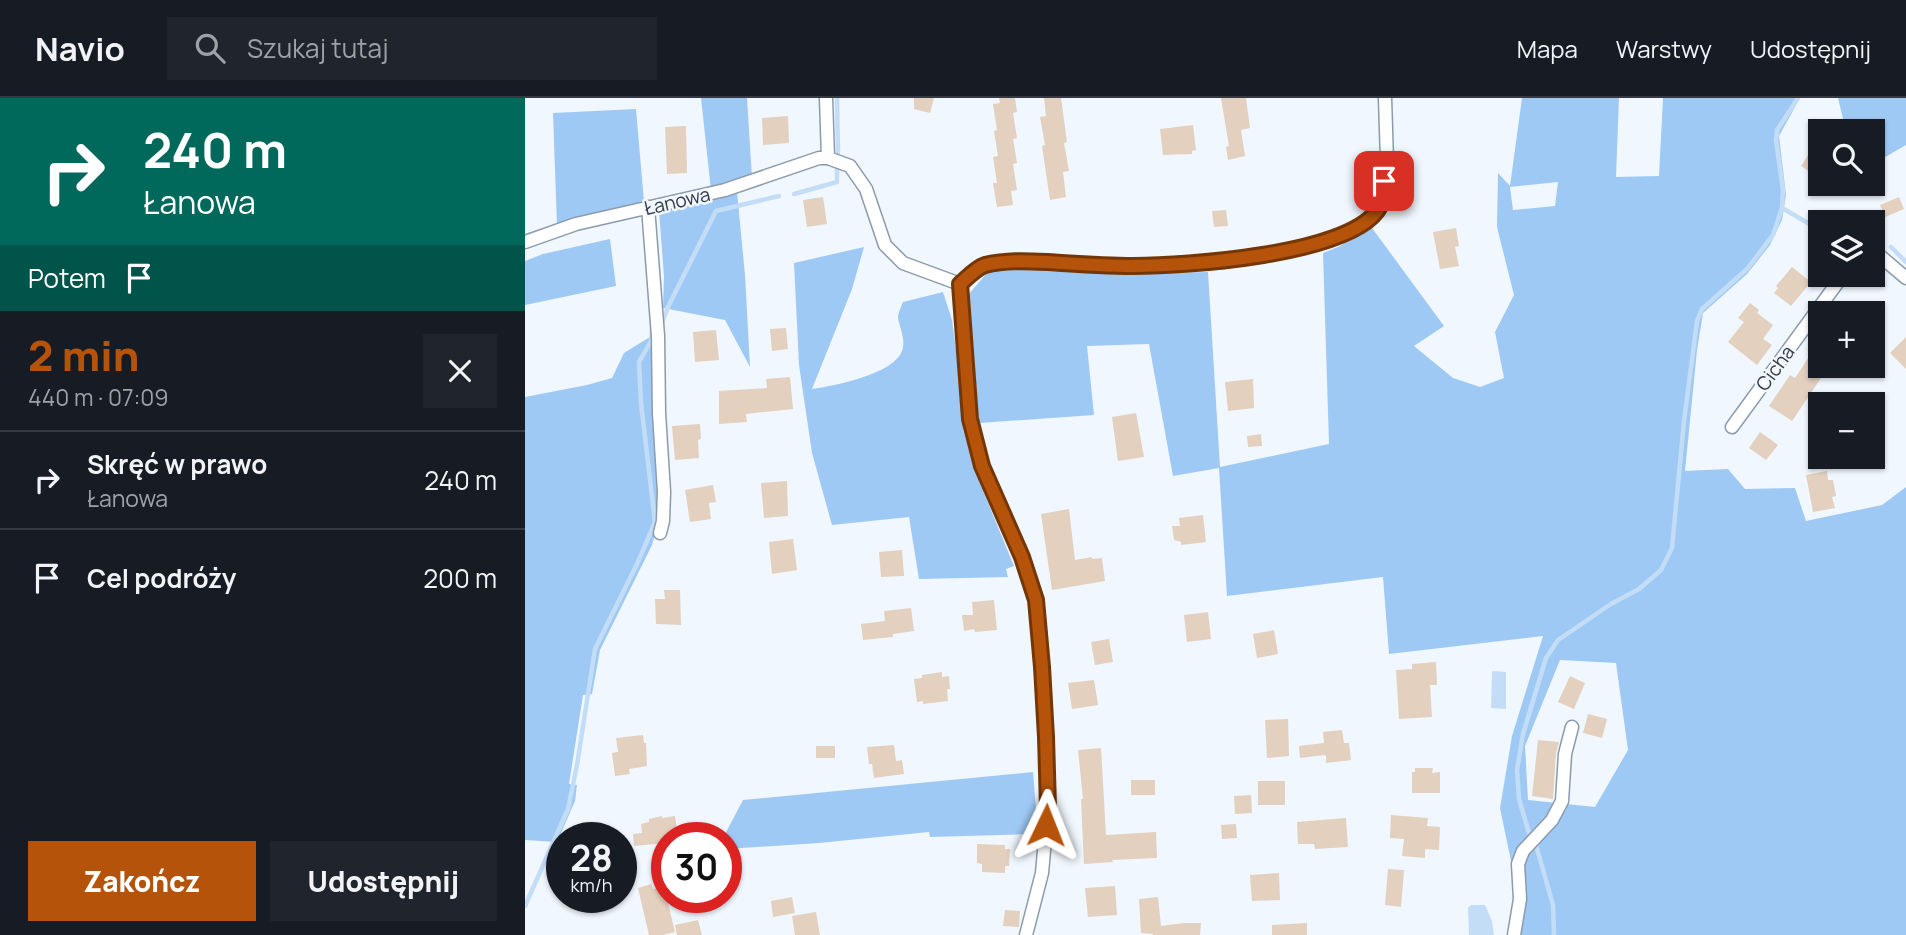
<!DOCTYPE html>
<html lang="pl">
<head>
<meta charset="utf-8">
<style>
  :root { --surface:#171b24; --page:#20242c; --text:#f1f3f6; --muted:#9ea1a6; --line:#363941; --accent:#b45309 }
  body { margin:0; font-family:Manrope,sans-serif; background:var(--page); color:var(--text); height:100vh; display:flex; flex-direction:column; font-size:26px; white-space:nowrap }
  * { box-sizing:border-box; margin:0 }
  p { font-size:23px; color:var(--muted) }
  .icon { flex:none; width:38px; height:38px; fill:none; stroke:currentColor; stroke-width:2; stroke-linecap:round; stroke-linejoin:round }
  .map { position:relative; flex:1; overflow:hidden }
  .side { display:flex; flex-direction:column; background:var(--surface); width:525px }
  .side>* { flex:none }
  .top-card { background:#00695c; color:#fff; overflow:hidden }
  .fabs { position:absolute; left:1283px; top:21px; display:grid; gap:14px }
  .fabs a { display:grid; place-items:center; width:77px; height:77px; border-radius:0px; background:var(--surface); box-shadow:0 2px 5px #0004; font-size:35px }
  .speed { position:absolute; left:21px; top:724px; display:flex; gap:14px; font-size:35px; font-weight:700; text-align:center }
  .speed>* { display:grid; place-content:center; width:91px; height:91px; border-radius:50%; background:var(--surface); box-shadow:0 2px 5px #0004; line-height:1 }
  .speed small { font-size:18px; font-weight:400 }
  .speed .limit { border:10px solid #d22; background:#fff; color:#111 }
  .pin { position:absolute; display:grid; place-items:center; width:60px; height:60px; color:#fff; margin:-30px; border-radius:14px; box-shadow:0 4px 10px #0006 }
  .me { position:absolute; width:77px; margin:-38px; rotate:2deg; stroke-linejoin:round; filter:drop-shadow(0 0 5px #0008) }
  .turn { display:flex; align-items:center; gap:24px; height:147px; padding:0 28px; font-size:32px }
  .turn .icon { width:91px; height:91px; stroke-width:2.5 }
  .turn b { display:block; font-size:49px; line-height:60px }
  .then { display:flex; align-items:center; height:66px; padding:0 28px; background:#0003; gap:14px; font-size:26px }
  .round { display:grid; place-items:center; flex:none; width:74px; height:74px; border-radius:0px; background:var(--page) }
  .headline { display:flex; align-items:center; justify-content:space-between; height:119px; padding:0 28px }
  h1 { font-size:42px; font-weight:800; line-height:52px; color:var(--accent) }
  .action { display:flex; gap:14px; margin-top:auto; padding:14px 28px }
  .action a { flex:1; height:80px; border-radius:0px; background:var(--accent); color:#fff; font-size:28px; font-weight:800; line-height:80px; text-align:center }
  .action a+a { background:var(--page); color:var(--text) }
  ul { padding:0; list-style:none }
  li { display:flex; align-items:center; gap:21px; height:98px; padding:0 28px; border-top:2px solid var(--line) }
  li div { flex:1 }
  li b { display:block; font-size:26px }
  li em { font-style:normal }
  header { display:flex; align-items:center; gap:42px; box-sizing:border-box; height:98px; padding:0 35px; background:var(--surface); border-bottom:2px solid var(--line) }
  header strong { font-size:33px }
  nav { display:flex; gap:38px; margin-inline-start:auto; font-size:24px }
  .search { width:490px; height:63px; background:var(--page); display:flex; align-items:center; gap:18px; box-sizing:border-box; padding:0 24px; border-radius:0px; color:var(--muted); font-size:26px }
  main { display:flex; flex:1; min-height:0 }
  .map>svg:first-child { display:block }
</style>
</head>
<body>
<header>
<strong>Navio</strong>
<div class="search"><svg class="icon" aria-label="search" viewBox="0 0 24 24"><circle cx="10" cy="10" r="6"/><path d="M15 15l6 6"/></svg>Szukaj tutaj</div>
<nav><a>Mapa</a><a>Warstwy</a><a>Udostępnij</a></nav>
</header>
<main>
<section class="side">
<div class="top-card">
<div class="turn"><svg class="icon" aria-label="right" viewBox="0 0 24 24"><path d="M7 20v-9h11M14 6l5 5-5 5"/></svg><div><b>240 m</b>Łanowa</div></div>
<div class="then">Potem<svg class="icon" aria-label="arrive" viewBox="0 0 24 24"><path d="M6 21V4h12l-3 4 3 4H6"/></svg></div>
</div>
<div class="headline"><div><h1>2 min</h1><p>440 m · 07:09</p></div><a class="round"><svg class="icon" aria-label="close" viewBox="0 0 24 24"><path d="M6 6l12 12M18 6L6 18"/></svg></a></div>
<ul>
<li><svg class="icon" aria-label="right" viewBox="0 0 24 24"><path d="M7 20v-9h11M14 6l5 5-5 5"/></svg><div><b>Skręć w prawo</b><p>Łanowa</p></div><em>240 m</em></li>
<li><svg class="icon" aria-label="arrive" viewBox="0 0 24 24"><path d="M6 21V4h12l-3 4 3 4H6"/></svg><div><b>Cel podróży</b></div><em>200 m</em></li>
</ul>
<div class="action"><a>Zakończ</a><a>Udostępnij</a></div>
</section>
<div class="map">
<svg width="1381" height="837" viewBox="0 0 1381 837">
  <rect width="100%" height="100%" fill="#f0f7fe"/>
  <!-- green -->
  <g fill="#9fc9f5" fill-rule="evenodd">
    <path d="M 176,0 L 222,0 L 227,80 L 186,92 Z"/>
    <path d="M 997,0 L 1094,0 L 1091,79 L 1134,78 L 1138,0 L 1275,0 L 1254,38 L 1261,97 L 1257,122 L 1245,147 L 1222,176 L 1178,215 L 1172,252 L 1160,373 L 1203,371 L 1220,391 L 1270,390 L 1281,423 L 1357,407 L 1381,389 L 1381,837 L 995,837 L 1000,800 L 991,787 L 975,710 L 987,638 L 1018,538 L 864,556 L 858,479 L 702,498 L 694,370 L 648,378 L 624,246 L 562,248 L 569,317 L 454,325 L 444,196 L 462,175 L 485,169 L 630,175 L 683,174 L 695,369 L 804,346 L 798,155 L 813,149 L 847,130 L 919,228 L 889,248 L 928,280 L 955,289 L 979,280 L 970,234 L 989,197 L 972,129 L 973,75 L 985,88 ZM 1033,84 L 1030,108 L 988,112 L 985,89 ZM 1035,562 L 1091,565 L 1103,652 L 1070,709 L 1003,702 L 1000,648 Z"/>
    <path d="M 1313,0 L 1381,0 L 1381,47 L 1348,66 L 1348,33 L 1321,33 Z"/>
    <path d="M 111,11 L 119,104 L 32,128 L 28,15 Z"/>
    <path d="M 212,94 L 220,177 L 225,269 L 200,222 L 138,210 L 139,178 L 134,113 Z"/>
    <path d="M 85,141 L 91,188 L 0,207 L 0,163 L 18,156 Z"/>
    <path d="M 339,149 L 327,191 L 287,291 C 309,288 369,276 377,253 C 381,241 375,231 373,220 C 373,215 376,209 378,204 L 418,194 L 427,222 L 436,289 L 438,331 L 449,371 L 489,468 L 481,471 L 483,479 L 394,481 L 384,419 L 307,427 L 287,355 L 274,267 L 269,165 Z"/>
    <path d="M 128,237 L 135,417 L 127,447 L 75,552 L 67,596 L 58,597 L 44,686 L 52,687 L 50,703 L 32,744 L 0,742 L 0,299 L 62,287 L 87,280 L 99,255 Z"/>
    <path d="M 508,674 L 513,736 L 405,739 L 404,734 L 294,745 L 201,751 L 201,740 L 198,740 L 218,702 Z"/>
  </g>
  <!-- water -->
  <g fill="#c4ddf7">
    <path d="M 967,573 L 981,574 L 981,611 L 966,610 Z"/>
    <path d="M 946,807 L 960,807 L 967,823 L 969,837 L 944,837 L 943,810 Z"/>
  </g>
  <g fill="none" stroke-linecap="round" stroke-linejoin="round">
    <!-- stream -->
    <g stroke="#c4ddf7" stroke-width="4.5">
      <path d="M 312,0 L 313,54"/>
      <path d="M 269,96 L 312,84 L 312,71"/>
      <path d="M 1257,110 L 1295,132"/>
      <path d="M 1366,149 L 1381,164"/>
      <path d="M 137,225 L 143,209 L 191,113 L 254,98"/>
      <path d="M 1004,735 L 994,701 L 992,672 L 998,636 L 1021,560 L 1033,542 L 1086,506 L 1114,491 L 1136,472 L 1147,450 L 1159,323 L 1172,223 L 1177,211 L 1222,171 L 1248,137 L 1257,110 L 1258,92 L 1251,42 L 1252,32 L 1273,0"/>
      <path d="M 1011,747 L 1028,807 L 1029,837"/>
      <path d="M 0,808 L 43,711 L 52,667 L 70,551 L 113,464 L 130,424 L 116,305 L 114,264 L 126,243 L 127,230"/>
    </g>
  </g>
  <!-- building -->
  <g fill="#e3d0bf">
    <path d="M 389,0 L 409,0 L 405,15 L 389,11 Z"/>
    <path d="M 474,0 L 490,0 L 492,14 L 488,15 L 492,40 L 488,41 L 492,65 L 488,66 L 492,92 L 486,93 L 488,107 L 472,109 L 468,85 L 472,85 L 468,59 L 473,58 L 469,33 L 472,32 L 468,6 L 475,5 Z"/>
    <path d="M 519,0 L 536,0 L 542,44 L 539,45 L 544,73 L 538,74 L 541,99 L 525,102 L 517,48 L 520,47 L 515,19 L 521,18 Z"/>
    <path d="M 696,0 L 721,0 L 725,30 L 716,32 L 720,58 L 703,62 L 701,49 L 704,48 Z"/>
    <path d="M 263,18 L 264,45 L 238,47 L 237,20 Z"/>
    <path d="M 668,27 L 671,52 L 667,53 L 667,56 L 638,57 L 635,31 Z"/>
    <path d="M 161,28 L 162,75 L 142,76 L 140,29 Z"/>
    <path d="M 1283,57 L 1295,66 L 1295,81 L 1276,68 Z"/>
    <path d="M 298,99 L 302,126 L 282,129 L 278,102 Z"/>
    <path d="M 1374,99 L 1379,111 L 1360,119 L 1355,107 Z"/>
    <path d="M 701,112 L 703,128 L 689,129 L 687,113 Z"/>
    <path d="M 931,130 L 934,148 L 930,149 L 934,168 L 915,171 L 908,134 Z"/>
    <path d="M 1267,169 L 1286,184 L 1266,208 L 1249,195 L 1253,190 L 1251,188 Z"/>
    <path d="M 1225,205 L 1234,212 L 1232,215 L 1248,227 L 1238,241 L 1247,247 L 1232,267 L 1203,244 L 1219,224 L 1213,220 Z"/>
    <path d="M 261,230 L 263,251 L 247,253 L 245,231 Z"/>
    <path d="M 191,232 L 194,262 L 170,264 L 168,234 Z"/>
    <path d="M 1381,239 L 1381,271 L 1365,255 Z"/>
    <path d="M 1295,242 L 1295,268 L 1304,268 L 1267,323 L 1244,308 L 1265,277 L 1270,280 Z"/>
    <path d="M 265,279 L 268,311 L 221,316 L 222,324 L 194,326 L 194,293 L 242,290 L 241,281 Z"/>
    <path d="M 728,281 L 729,310 L 703,313 L 700,284 Z"/>
    <path d="M 611,315 L 619,359 L 593,363 L 587,319 Z"/>
    <path d="M 175,326 L 176,341 L 173,342 L 174,360 L 150,362 L 147,328 Z"/>
    <path d="M 1235,334 L 1253,347 L 1241,362 L 1224,350 Z"/>
    <path d="M 736,336 L 737,348 L 723,349 L 722,338 Z"/>
    <path d="M 1302,373 L 1303,382 L 1308,382 L 1311,398 L 1307,399 L 1310,410 L 1288,414 L 1281,377 Z"/>
    <path d="M 262,383 L 263,418 L 239,420 L 236,385 Z"/>
    <path d="M 188,387 L 191,404 L 184,405 L 186,421 L 165,424 L 160,392 Z"/>
    <path d="M 544,411 L 550,462 L 567,459 L 567,461 L 577,460 L 580,483 L 527,492 L 516,416 Z"/>
    <path d="M 678,417 L 681,444 L 656,447 L 656,444 L 649,442 L 647,428 L 655,428 L 654,420 Z"/>
    <path d="M 268,441 L 272,472 L 247,476 L 244,444 Z"/>
    <path d="M 377,452 L 379,478 L 356,479 L 354,454 Z"/>
    <path d="M 139,492 L 155,492 L 156,527 L 131,526 L 130,501 L 140,501 Z"/>
    <path d="M 469,502 L 472,532 L 450,534 L 449,531 L 439,533 L 437,517 L 448,517 L 447,504 Z"/>
    <path d="M 386,510 L 389,533 L 368,536 L 368,539 L 338,542 L 336,526 L 360,523 L 359,513 Z"/>
    <path d="M 683,514 L 686,541 L 662,544 L 659,517 Z"/>
    <path d="M 749,532 L 753,556 L 732,560 L 728,536 Z"/>
    <path d="M 584,541 L 588,564 L 570,567 L 566,544 Z"/>
    <path d="M 911,564 L 912,587 L 905,587 L 907,619 L 874,621 L 871,572 L 887,571 L 887,566 Z"/>
    <path d="M 417,574 L 417,579 L 424,578 L 425,591 L 422,591 L 423,603 L 398,606 L 398,603 L 392,604 L 389,581 L 397,580 L 397,577 Z"/>
    <path d="M 1045,578 L 1060,585 L 1049,611 L 1033,604 Z"/>
    <path d="M 569,582 L 573,607 L 547,611 L 543,585 Z"/>
    <path d="M 1063,616 L 1082,621 L 1077,640 L 1058,635 Z"/>
    <path d="M 763,621 L 764,658 L 742,660 L 740,622 Z"/>
    <path d="M 817,632 L 819,645 L 824,645 L 826,662 L 801,665 L 801,658 L 799,657 L 775,660 L 774,648 L 799,645 L 798,634 Z"/>
    <path d="M 118,637 L 119,645 L 121,645 L 122,668 L 104,671 L 105,676 L 90,678 L 87,655 L 93,654 L 91,640 Z"/>
    <path d="M 1013,642 L 1034,644 L 1031,655 L 1028,701 L 1007,698 Z"/>
    <path d="M 369,647 L 371,663 L 377,662 L 379,676 L 349,680 L 347,666 L 344,666 L 342,649 Z"/>
    <rect x="291" y="648" width="19" height="12"/>
    <path d="M 576,650 L 581,737 L 631,734 L 632,760 L 587,762 L 588,764 L 559,766 L 556,701 L 558,701 L 553,652 Z"/>
    <path d="M 890,670 L 908,670 L 907,675 L 915,674 L 915,695 L 887,695 L 887,674 L 890,674 Z"/>
    <rect x="606" y="682" width="24" height="15"/>
    <rect x="733" y="683" width="27" height="24"/>
    <path d="M 726,697 L 727,715 L 710,716 L 709,698 Z"/>
    <path d="M 866,717 L 903,720 L 902,728 L 915,729 L 914,752 L 900,751 L 900,760 L 877,758 L 879,741 L 865,740 Z"/>
    <path d="M 137,718 L 137,720 L 150,718 L 153,740 L 142,740 L 142,745 L 109,748 L 108,736 L 117,735 L 116,726 L 124,724 L 124,721 Z"/>
    <path d="M 821,720 L 823,749 L 790,751 L 789,746 L 773,746 L 772,724 Z"/>
    <path d="M 711,726 L 712,740 L 697,741 L 696,727 Z"/>
    <path d="M 452,746 L 480,747 L 480,751 L 485,751 L 484,768 L 480,768 L 480,775 L 457,774 L 457,766 L 452,765 Z"/>
    <path d="M 863,771 L 879,772 L 876,809 L 860,807 Z"/>
    <path d="M 754,775 L 755,802 L 727,803 L 725,777 Z"/>
    <path d="M 126,786 L 128,791 L 139,789 L 150,834 L 138,837 L 124,837 L 113,790 Z"/>
    <path d="M 590,788 L 592,817 L 563,819 L 560,790 Z"/>
    <path d="M 267,799 L 270,815 L 248,819 L 246,803 Z"/>
    <path d="M 633,799 L 636,828 L 659,825 L 676,825 L 675,837 L 628,837 L 628,836 L 616,835 L 614,801 Z"/>
    <path d="M 480,812 L 495,813 L 494,829 L 478,828 Z"/>
    <path d="M 291,814 L 295,837 L 270,837 L 267,818 Z"/>
    <path d="M 173,822 L 177,837 L 152,837 L 150,827 Z"/>
    <path d="M 782,825 L 782,837 L 747,837 L 747,827 Z"/>
  </g>
  <g fill="none" stroke-linecap="round" stroke-linejoin="round">
    <defs>
      <g id="minor">
        <path d="M 301,0 L 303,60 L 325,68 L 341,91 L 360,147 L 378,165 L 435,186"/>
        <path d="M 123,109 L 133,238 L 134,315 L 139,394 L 138,423 L 135,435"/>
        <path d="M 0,144 L 51,126 L 200,92 L 294,60 L 303,60"/>
        <path d="M 1348,152 L 1381,180"/>
        <path d="M 435,186 L 445,321 L 457,367 L 497,459 L 511,502 L 517,569 L 523,709 L 517,775 L 501,837"/>
        <path d="M 435,186 L 456,168 L 484,163 L 608,168 L 699,164 L 786,147 L 826,133 L 843,122 L 853,112 L 857,103 L 862,63 L 860,0"/>
        <path d="M 1207,329 L 1318,177"/>
        <path d="M 989,837 L 995,801 L 993,766 L 998,753 L 1027,722 L 1037,703 L 1040,656 L 1047,629"/>
      </g>
    </defs>
    <!-- minor casing -->
    <use href="#minor" stroke="#8b9bac" stroke-width="15"/>
    <!-- minor -->
    <use href="#minor" stroke="#fff" stroke-width="12"/>
  </g>
  <g fill="none" stroke-linecap="round" stroke-linejoin="round">
    <defs>
      <path id="route" d="M 521,727 L 523,709 L 521,639 L 517,569 L 511,502 L 497,459 L 457,368 L 445,321 L 435,186 C 442,180 451,170 460,167 C 481,162 501,163 523,164 C 551,166 580,168 608,168 C 661,168 820,157 852,113 C 858,105 858,93 859,83"/>
    </defs>
    <!-- route casing -->
    <use href="#route" stroke="#753606" stroke-width="18"/>
    <!-- route -->
    <use href="#route" stroke="#b45309" stroke-width="12"/>
  </g>
  <g text-anchor="middle" dominant-baseline="central" stroke-width="5" stroke-linejoin="round" paint-order="stroke">
    <!-- street labels -->
    <g font-size="19" fill="#343b43" stroke="#f0f7fe">
      <text transform="translate(152 103) rotate(-13)">Łanowa</text>
      <text transform="translate(1250 270) rotate(-54)">Cicha</text>
    </g>
  </g>
</svg>
<div class="fabs">
<a><svg class="icon" aria-label="search" viewBox="0 0 24 24"><circle cx="10" cy="10" r="6"/><path d="M15 15l6 6"/></svg></a>
<a><svg class="icon" aria-label="layers" viewBox="0 0 24 24"><path d="M12 4l9 5-9 5-9-5zM3 14l9 5 9-5"/></svg></a>
<a>+</a>
<a>−</a>
</div>
<div class="speed"><div>28<small>km/h</small></div><div class="limit">30</div></div>
<div class="pin" style="left:859px;top:83px;background:#d93025"><svg class="icon" aria-label="arrive" viewBox="0 0 24 24"><path d="M6 21V4h12l-3 4 3 4H6"/></svg></div>
<svg class="me" style="left:521px;top:727px" viewBox="-20 -20 40 40"><path d="M0-17L14 15 0 8-14 15z" fill="#b45309" stroke="#fff" stroke-width="4"/></svg>
</div>
</main>
</body>
</html>
